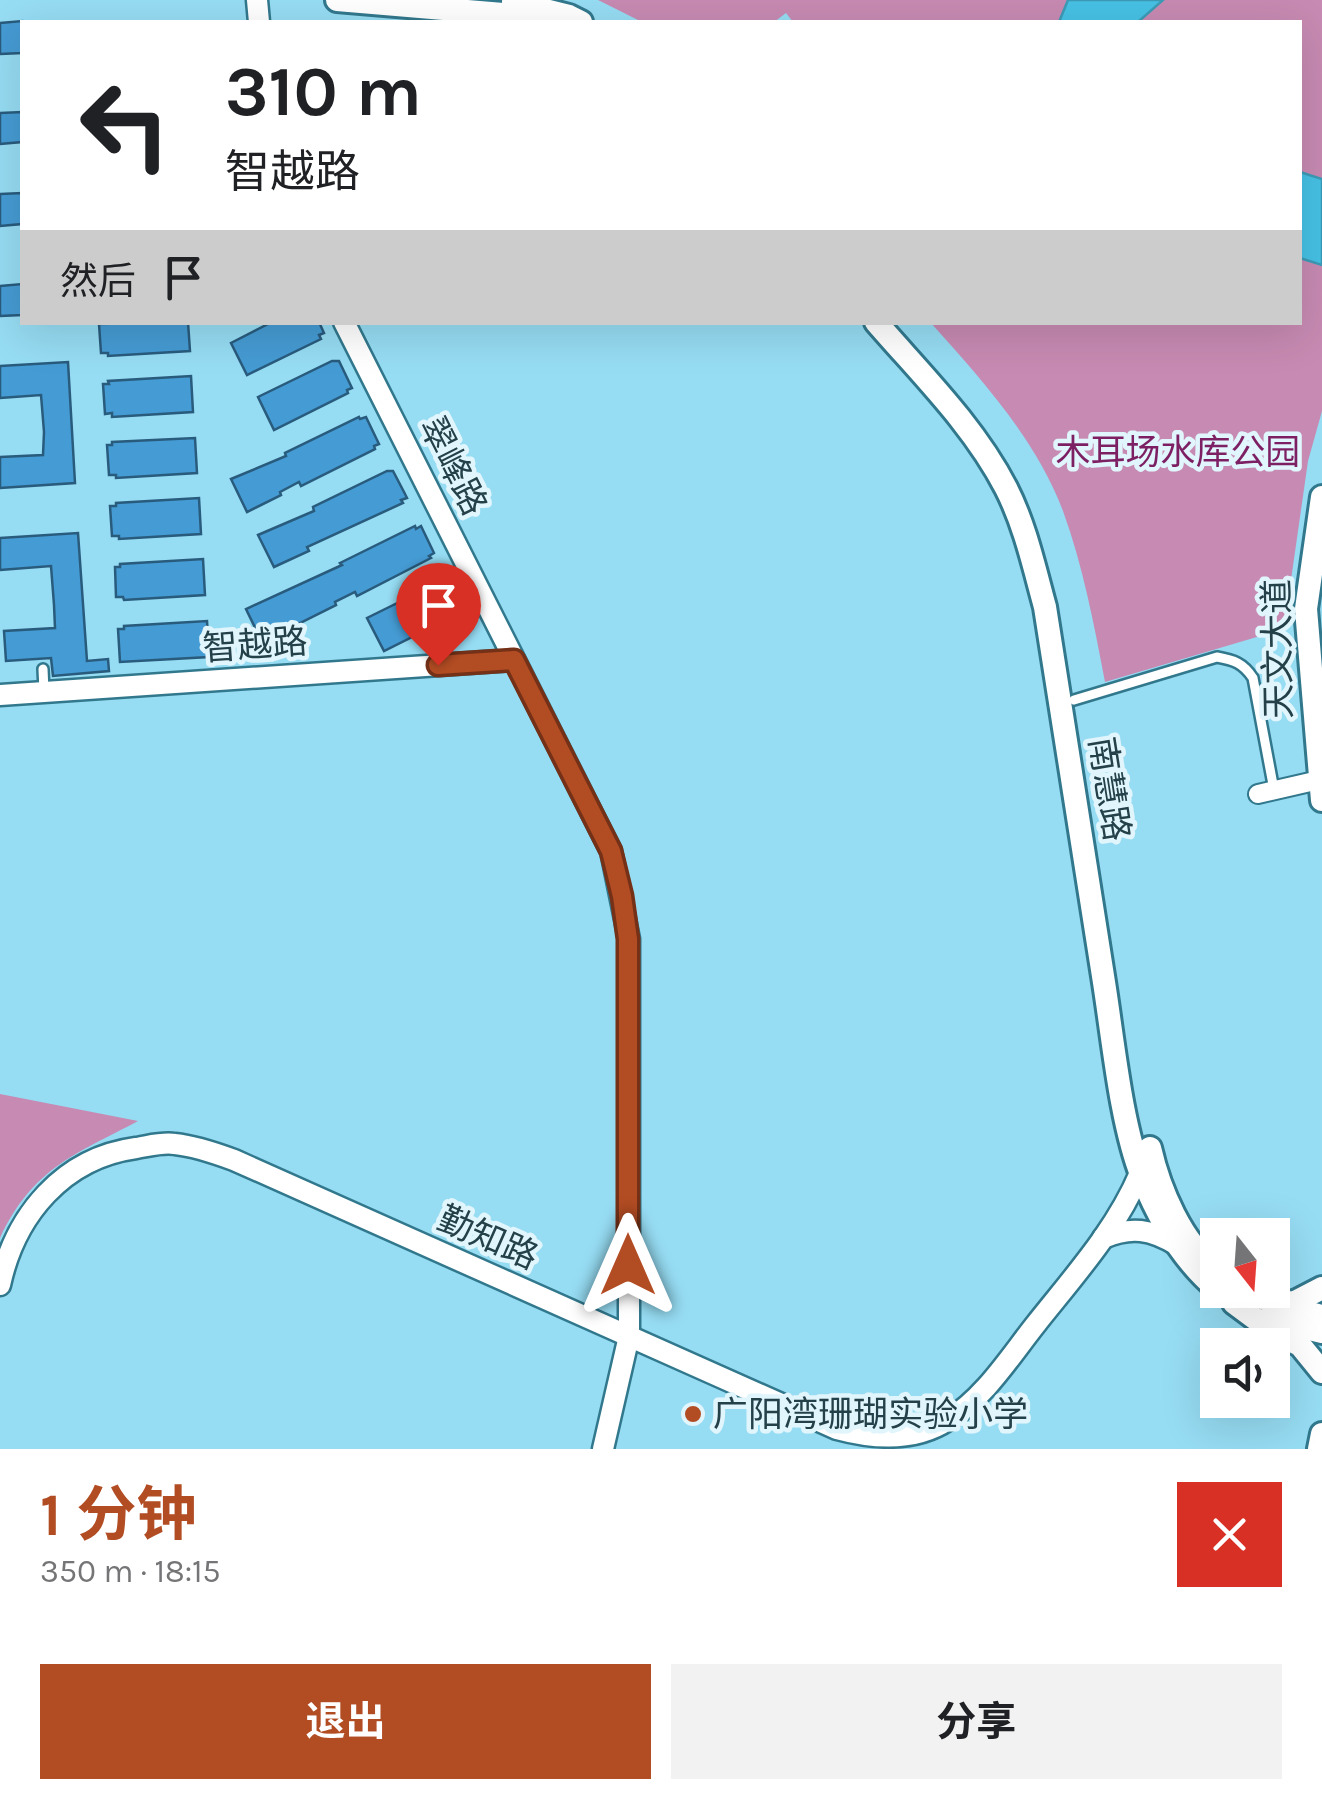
<!DOCTYPE html>
<html lang="zh">
<head>
<meta charset="utf-8">
<style>
  :root { --surface:#fff; --page:#f2f2f2; --text:#202124; --muted:#757577; --accent:#b24c23 }
  body { margin:0; font-family:Karla,"Noto Sans SC",sans-serif; background:var(--page); color:var(--text); height:100vh; display:flex; flex-direction:column; font-size:38px; white-space:nowrap }
  * { box-sizing:border-box; margin:0 }
  p { font-size:32px; color:var(--muted) }
  .icon { flex:none; width:55px; height:55px; fill:none; stroke:currentColor; stroke-width:2; stroke-linecap:round; stroke-linejoin:round }
  .map { position:relative; height:1449px; overflow:hidden }
  .sheet { display:flex; flex-direction:column; background:var(--surface); flex:1 }
  .sheet>* { flex:none }
  .banner { position:absolute; left:20px; top:20px; width:1282px; height:305px; border-radius:0px; box-shadow:0 10px 40px #0002; background:#fff; color:var(--text); overflow:hidden }
  .needle { width:65px; rotate:163deg }
  .controls { position:absolute; left:1200px; top:1218px; display:grid; gap:20px }
  .controls a { display:grid; place-items:center; width:90px; height:90px; border-radius:0px; background:var(--surface); box-shadow:0 10px 40px #0002; font-size:50px }
  .pin { position:absolute; display:grid; place-items:center; width:85px; height:85px; color:#fff; margin:-102px -42px; border-radius:50% 50% 50% 0; rotate:-45deg; box-shadow:0 0 10px #0007 }
  .pin .icon { rotate:45deg }
  .me { position:absolute; width:110px; margin:-55px; rotate:0deg; stroke-linejoin:round; filter:drop-shadow(0 0 8px #0008) }
  .turn { display:flex; align-items:center; gap:35px; height:210px; padding:0 40px; font-size:45px }
  .turn .icon { width:130px; height:130px; stroke-width:2.5 }
  .turn b { display:block; font-size:70px; line-height:85px }
  .then { display:flex; align-items:center; height:95px; padding:0 40px; background:#0003; gap:20px; font-size:38px }
  .round { display:grid; place-items:center; flex:none; width:105px; height:105px; border-radius:0px; background:var(--page) }
  .headline { display:flex; align-items:center; justify-content:space-between; height:170px; padding:0 40px }
  h1 { font-size:60px; font-weight:700; line-height:75px; color:var(--accent) }
  .button { display:flex; gap:20px; margin-top:auto; padding:20px 40px }
  .button a { flex:1; height:115px; border-radius:0px; background:var(--accent); color:#fff; font-size:40px; font-weight:700; line-height:115px; text-align:center }
  .button a+a { background:var(--page); color:var(--text) }
  .map>svg:first-child { display:block }
</style>
</head>
<body>
<div class="map">
<svg width="1322" height="1449" viewBox="0 0 1322 1449">
  <rect width="100%" height="100%" fill="#96dcf3"/>
  <!-- green -->
  <g fill="#c78ab2">
    <path d="M 598,0 L 1322,0 L 1322,411 L 1308,461 L 1284,629 L 1105,682 C 1094,624 1083,566 1063,511 C 1036,439 981,379 931,323 L 1300,322 L 1300,22 L 793,22 L 786,13 L 774,22 L 642,22 Z"/>
    <path d="M 0,1094 L 138,1121 C 74,1155 33,1168 0,1238 Z"/>
  </g>
  <!-- water -->
  <g fill="#46c1e4" stroke="#3c9bb6" stroke-width="2.5">
    <path d="M 1068,0 L 1163,0 L 1138,22 L 1059,22 Z"/>
    <path d="M 1300,172 L 1322,179 L 1322,265 L 1300,258 Z"/>
  </g>
  <!-- building -->
  <g fill="#459bd3" stroke="#295b7d" stroke-width="2.5">
    <path d="M 22,21 L 22,53 L 0,54 L 0,23 Z"/>
    <path d="M 22,112 L 22,142 L 0,144 L 0,113 Z"/>
    <path d="M 22,193 L 22,224 L 0,226 L 0,194 Z"/>
    <path d="M 22,284 L 22,315 L 0,316 L 0,286 Z"/>
    <path d="M 188,322 L 190,351 L 108,356 L 108,353 L 101,353 L 99,324 Z"/>
    <path d="M 272,322 L 319,322 L 324,333 L 319,335 L 321,339 L 247,375 L 231,343 Z"/>
    <path d="M 332,361 L 339,361 L 352,388 L 347,390 L 348,393 L 274,430 L 258,397 Z"/>
    <path d="M 68,362 L 75,483 L 0,488 L 0,457 L 43,455 L 44,432 L 41,395 L 0,398 L 0,366 Z"/>
    <path d="M 191,376 L 193,412 L 112,417 L 112,413 L 105,414 L 103,384 L 109,384 L 108,381 Z"/>
    <path d="M 359,417 L 360,419 L 366,417 L 379,444 L 374,446 L 375,449 L 301,486 L 299,482 L 280,492 L 281,495 L 247,512 L 231,479 L 286,456 L 285,453 Z"/>
    <path d="M 195,438 L 197,473 L 116,478 L 116,475 L 109,475 L 107,445 L 112,445 L 112,442 Z"/>
    <path d="M 387,471 L 393,471 L 404,492 L 407,498 L 401,500 L 403,503 L 307,547 L 309,551 L 274,567 L 258,535 L 314,511 L 313,507 Z"/>
    <path d="M 199,498 L 201,534 L 119,539 L 119,536 L 112,536 L 110,506 L 116,506 L 116,503 Z"/>
    <path d="M 415,526 L 416,529 L 421,526 L 434,553 L 429,556 L 431,558 L 357,596 L 355,592 L 335,602 L 336,605 L 262,642 L 246,609 L 342,565 L 340,563 Z"/>
    <path d="M 78,533 L 87,661 L 108,659 L 109,671 L 53,676 L 51,658 L 6,661 L 4,631 L 55,628 L 54,605 L 51,566 L 0,570 L 0,538 Z"/>
    <path d="M 203,559 L 205,595 L 124,600 L 123,597 L 116,597 L 115,567 L 120,567 L 120,564 Z"/>
    <path d="M 442,581 L 443,584 L 448,581 L 454,593 L 461,608 L 456,610 L 458,614 L 384,651 L 367,618 Z"/>
    <path d="M 207,621 L 209,657 L 120,662 L 118,629 L 124,629 L 124,626 Z"/>
  </g>
  <g fill="none" stroke-linecap="round" stroke-linejoin="round">
    <defs>
      <g id="service">
        <path d="M 43,669 L 44,691"/>
        <path d="M 1074,700 L 1217,657 C 1234,660 1243,663 1253,678 L 1274,790"/>
      </g>
      <path id="minor" d="M 1258,794 L 1319,780"/>
      <g id="tertiary">
        <path d="M 257,0 L 259,22"/>
        <path d="M 344,322 L 611,851 L 629,939 L 629,1336 L 603,1449"/>
        <path d="M 0,695 L 514,660"/>
        <path d="M 1103,1238 C 1131,1226 1151,1229 1177,1245"/>
        <path d="M 0,1285 C 15,1215 63,1158 136,1148 C 149,1146 162,1142 175,1144 C 195,1146 215,1153 234,1160 L 837,1429 C 874,1439 915,1442 948,1420 C 985,1397 1009,1358 1036,1324 C 1074,1276 1116,1230 1140,1173"/>
      </g>
      <g id="secondary">
        <path d="M 337,0 L 503,14 L 534,22"/>
        <path d="M 513,2 L 569,16 L 581,22"/>
        <path d="M 876,322 C 922,375 974,426 1006,488 C 1025,525 1034,567 1045,607 C 1064,730 1084,853 1103,976 C 1113,1037 1120,1121 1142,1177 C 1159,1220 1182,1260 1218,1290"/>
        <path d="M 1322,497 L 1306,609 L 1322,800"/>
        <path d="M 1150,1148 C 1159,1188 1182,1245 1218,1269"/>
        <path d="M 1249,1290 L 1272,1303 L 1322,1316"/>
        <path d="M 1234,1303 L 1273,1332 L 1300,1345 L 1322,1372"/>
        <path d="M 1280,1303 L 1295,1302 L 1322,1288"/>
        <path d="M 1268,1319 L 1322,1332"/>
        <path d="M 1319,1449 L 1322,1434"/>
      </g>
    </defs>
    <!-- service casing -->
    <use href="#service" stroke="#32788d" stroke-width="14"/>
    <!-- minor casing -->
    <use href="#minor" stroke="#32788d" stroke-width="22"/>
    <!-- tertiary casing -->
    <use href="#tertiary" stroke="#32788d" stroke-width="25"/>
    <!-- secondary casing -->
    <use href="#secondary" stroke="#32788d" stroke-width="28"/>
    <!-- service -->
    <use href="#service" stroke="#fff" stroke-width="9"/>
    <!-- minor -->
    <use href="#minor" stroke="#fff" stroke-width="18"/>
    <!-- tertiary -->
    <use href="#tertiary" stroke="#fff" stroke-width="20"/>
    <!-- secondary -->
    <use href="#secondary" stroke="#fff" stroke-width="22"/>
  </g>
  <g fill="none" stroke-linecap="round" stroke-linejoin="round">
    <defs>
      <path id="route" d="M 438,665 L 514,660 L 611,851 L 622,896 L 628,939 L 628,1265"/>
    </defs>
    <!-- route casing -->
    <use href="#route" stroke="#743117" stroke-width="25"/>
    <!-- route -->
    <use href="#route" stroke="#b24c23" stroke-width="18"/>
  </g>
  <!-- markers -->
  <circle fill="#b24c23" stroke="#e1f5fc" stroke-width="4" cx="693" cy="1414" r="10"/>
  <g text-anchor="middle" dominant-baseline="central" stroke-width="9" stroke-linejoin="round" paint-order="stroke">
    <!-- park labels -->
    <g font-size="35" fill="#7c1f63" stroke="#e1f5fc">
      <text x="1178" y="452">木耳场水库公园</text>
    </g>
    <!-- street labels -->
    <g font-size="35" fill="#24414a" stroke="#e1f5fc">
      <text transform="translate(453 466) rotate(63)">翠峰路</text>
      <text transform="translate(255 645) rotate(-4)">智越路</text>
      <text transform="translate(1278 649) rotate(-91)">天文大道</text>
      <text transform="translate(1109 789) rotate(81)">南慧路</text>
      <text transform="translate(488 1238) rotate(24)">勤知路</text>
    </g>
    <!-- poi labels -->
    <g font-size="35" fill="#24414a" stroke="#e1f5fc" text-anchor="start">
      <text x="713" y="1414">广阳湾珊瑚实验小学</text>
    </g>
  </g>
</svg>
<div class="controls">
<a><svg class="needle" viewBox="-14 -14 28 28"><path d="M0-13l5 13h-10z" fill="#e53935"/><path d="M0 13l5-13h-10z" fill="#757577"/></svg></a>
<a><svg class="icon" aria-label="sound" viewBox="0 0 24 24"><path d="M4 9h4l5-4v14l-5-4H4zM17 9q2 3 0 6"/></svg></a>
</div>
<div class="pin" style="left:438px;top:665px;background:#d93025"><svg class="icon" aria-label="arrive" viewBox="0 0 24 24"><path d="M6 21V4h12l-3 4 3 4H6"/></svg></div>
<svg class="me" style="left:628px;top:1265px" viewBox="-20 -20 40 40"><path d="M0-17L14 15 0 8-14 15z" fill="#b24c23" stroke="#fff" stroke-width="4"/></svg>
<div class="banner">
<div class="turn"><svg class="icon" aria-label="left" viewBox="0 0 24 24"><path d="M17 20v-9H6M10 6l-5 5 5 5"/></svg><div><b>310 m</b>智越路</div></div>
<div class="then">然后<svg class="icon" aria-label="arrive" viewBox="0 0 24 24"><path d="M6 21V4h12l-3 4 3 4H6"/></svg></div>
</div>
</div>
<section class="sheet">
<div class="headline"><div><h1>1 分钟</h1><p>350 m · 18:15</p></div><a class="round" style="background:#d93025;color:#fff"><svg class="icon" aria-label="close" viewBox="0 0 24 24"><path d="M6 6l12 12M18 6L6 18"/></svg></a></div>
<div class="button"><a>退出</a><a>分享</a></div>
</section>
</body>
</html>
